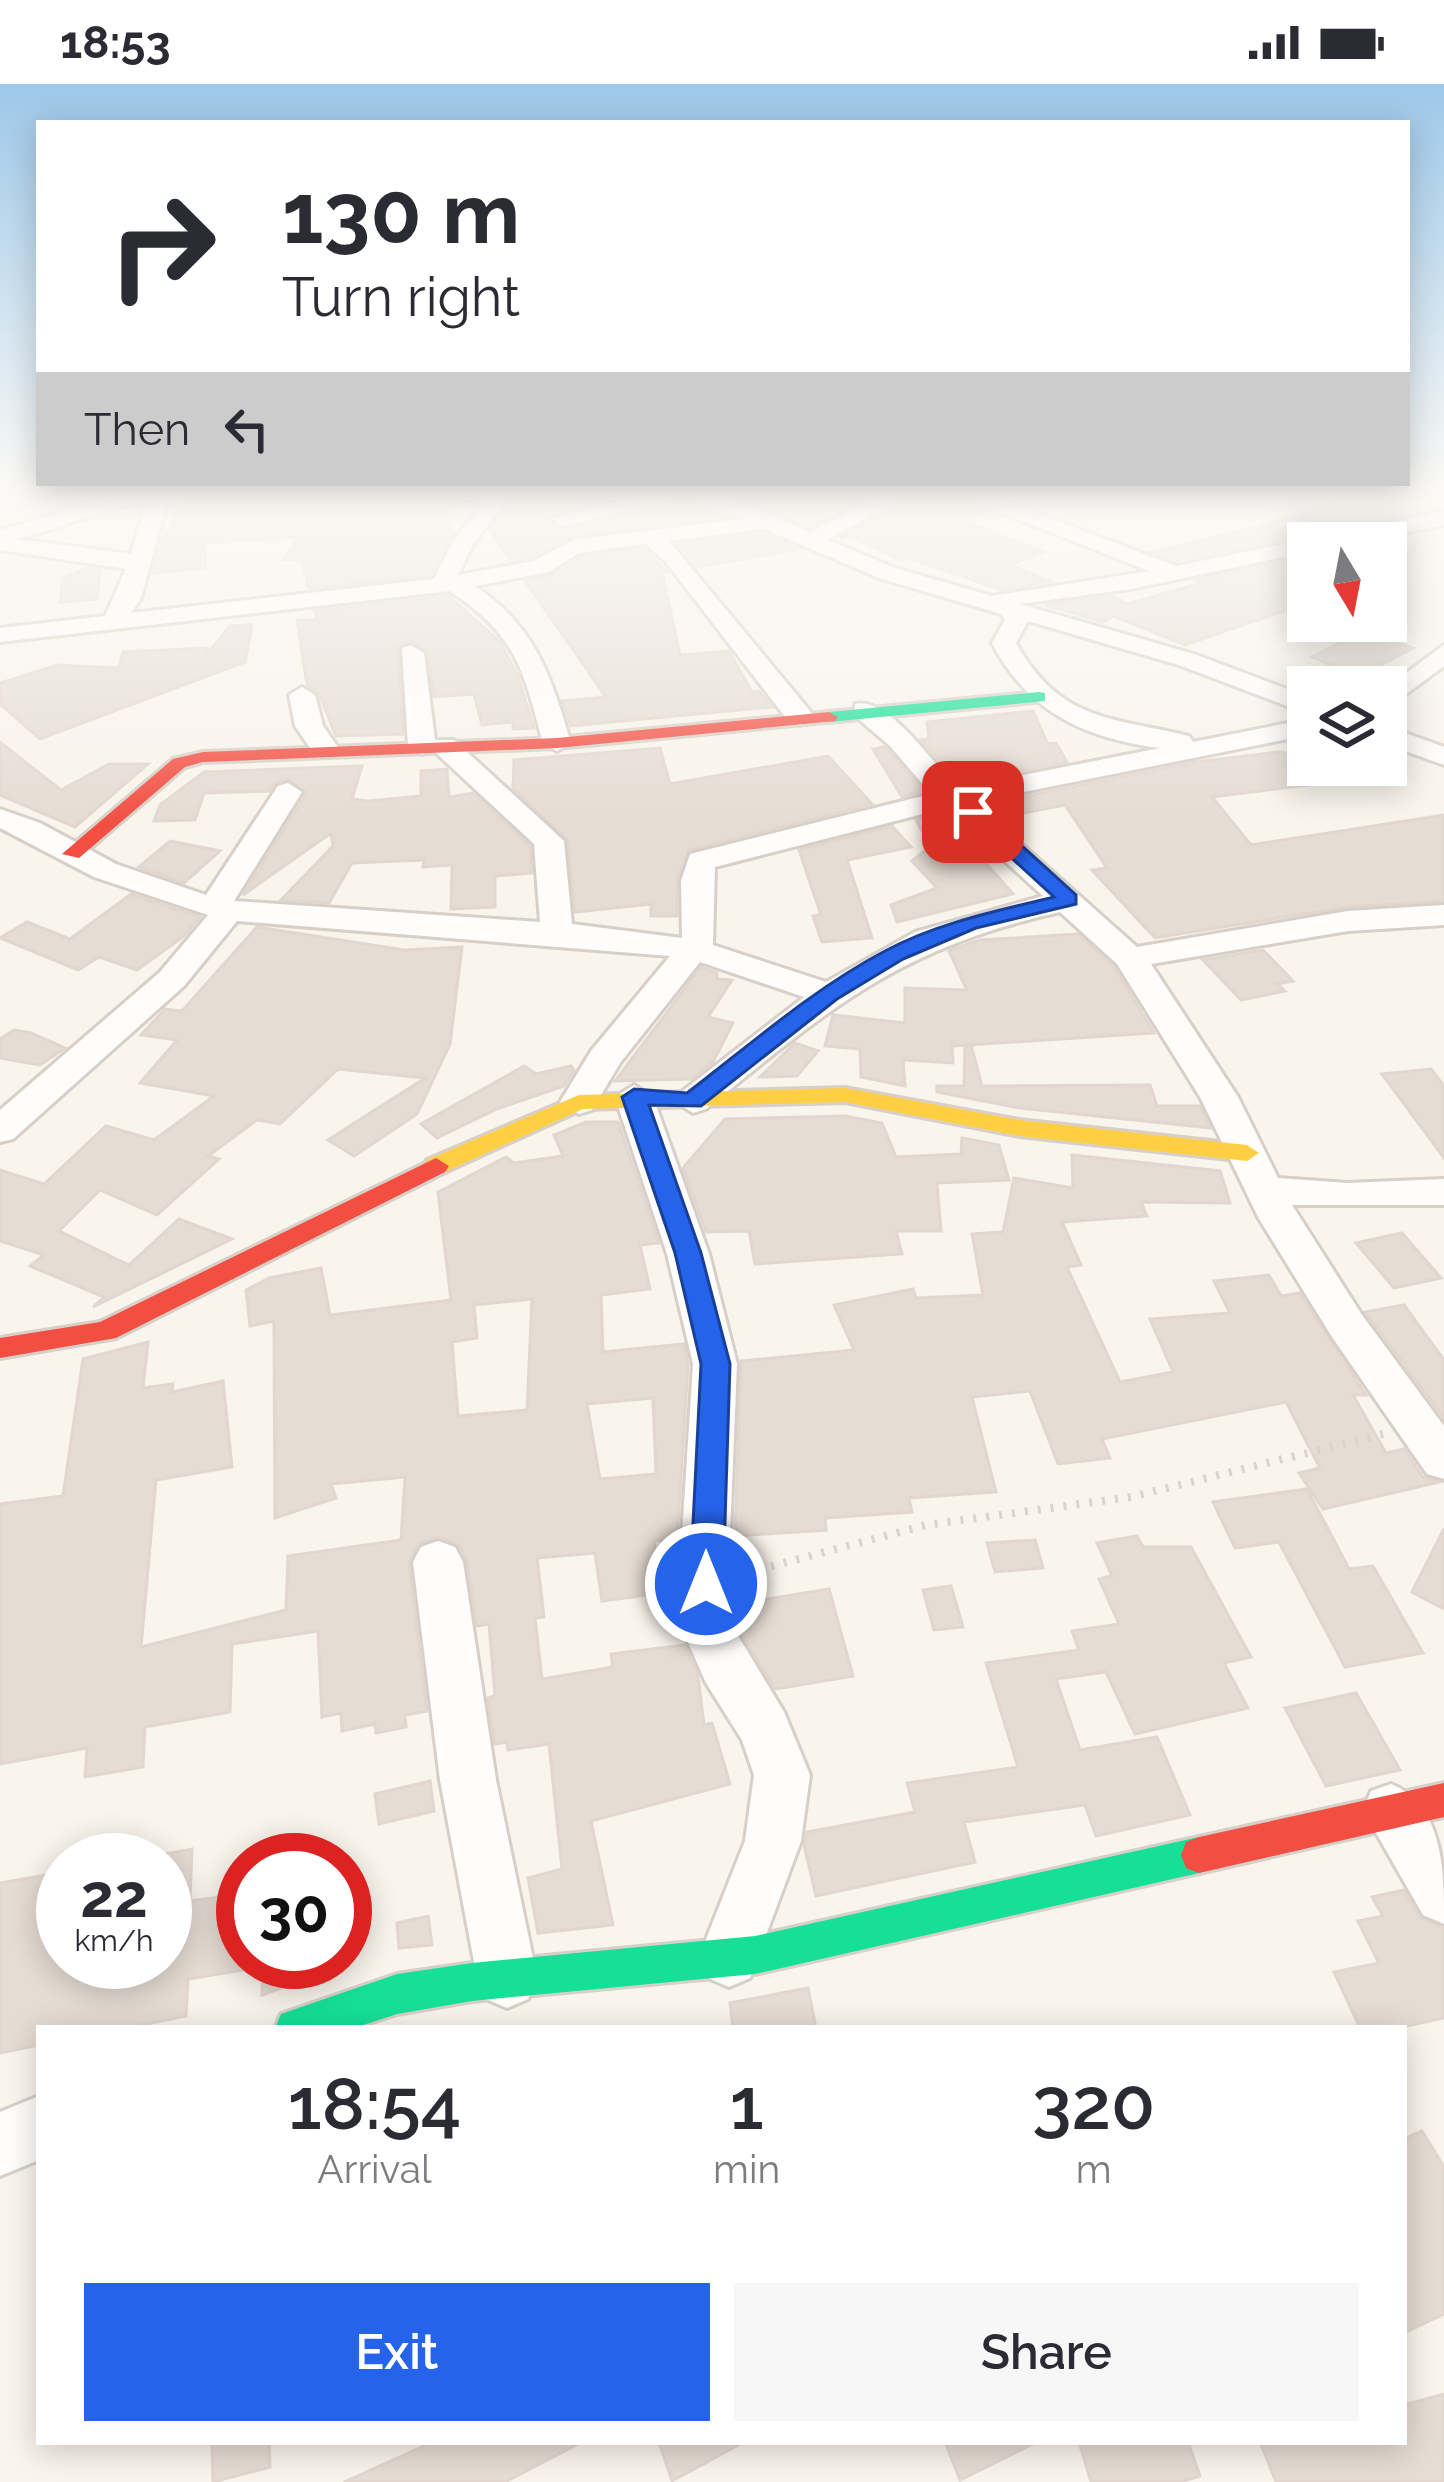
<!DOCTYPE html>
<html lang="en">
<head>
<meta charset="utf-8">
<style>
  :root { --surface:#fff; --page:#f7f7f7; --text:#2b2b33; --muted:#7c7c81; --accent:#2563eb }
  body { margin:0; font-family:Raleway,sans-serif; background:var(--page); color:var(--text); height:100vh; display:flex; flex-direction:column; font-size:45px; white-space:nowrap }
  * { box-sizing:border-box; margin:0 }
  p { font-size:39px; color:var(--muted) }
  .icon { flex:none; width:66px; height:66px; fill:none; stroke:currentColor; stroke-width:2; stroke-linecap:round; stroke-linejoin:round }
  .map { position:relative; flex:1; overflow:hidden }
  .side { position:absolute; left:36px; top:1941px; width:1371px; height:420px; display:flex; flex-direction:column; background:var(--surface); border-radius:0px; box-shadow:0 6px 30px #0003 }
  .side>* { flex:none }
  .guide { position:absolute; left:36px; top:36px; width:1374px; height:366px; border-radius:0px; box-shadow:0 6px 30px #0003; background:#fff; color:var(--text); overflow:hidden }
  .needle { width:78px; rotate:170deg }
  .tools { position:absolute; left:1287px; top:438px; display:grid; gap:24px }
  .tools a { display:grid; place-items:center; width:120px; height:120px; border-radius:0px; background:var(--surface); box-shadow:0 6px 30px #0003; font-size:60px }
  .speed { position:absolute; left:36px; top:1749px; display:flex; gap:24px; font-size:60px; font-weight:700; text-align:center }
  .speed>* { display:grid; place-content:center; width:156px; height:156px; border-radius:50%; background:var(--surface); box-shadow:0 6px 30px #0003; line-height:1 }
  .speed small { font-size:30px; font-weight:400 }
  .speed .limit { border:18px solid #d22; background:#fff; color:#111 }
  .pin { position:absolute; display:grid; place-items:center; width:102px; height:102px; color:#fff; margin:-51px; border-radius:24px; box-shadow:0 6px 18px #0006 }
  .me { position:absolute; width:132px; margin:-66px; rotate:0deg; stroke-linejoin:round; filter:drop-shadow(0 0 9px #0008) }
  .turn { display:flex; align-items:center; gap:42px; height:252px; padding:0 48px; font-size:54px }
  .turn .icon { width:156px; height:156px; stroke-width:2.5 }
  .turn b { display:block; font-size:84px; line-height:102px }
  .then { display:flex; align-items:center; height:114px; padding:0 48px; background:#0003; gap:24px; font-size:45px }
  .eta { display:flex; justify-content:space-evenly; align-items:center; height:204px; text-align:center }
  .eta b { font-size:72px; font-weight:600; line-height:84px }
  .button { display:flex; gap:24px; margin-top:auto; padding:24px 48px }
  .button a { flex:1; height:138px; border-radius:0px; background:var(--accent); color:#fff; font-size:48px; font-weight:600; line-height:138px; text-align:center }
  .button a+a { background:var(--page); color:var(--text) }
  .status { display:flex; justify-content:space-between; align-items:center; height:84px; padding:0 60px; background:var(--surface); direction:ltr }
  .status svg { height:33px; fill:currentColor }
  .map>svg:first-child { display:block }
</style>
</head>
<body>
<div class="status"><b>18:53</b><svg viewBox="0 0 49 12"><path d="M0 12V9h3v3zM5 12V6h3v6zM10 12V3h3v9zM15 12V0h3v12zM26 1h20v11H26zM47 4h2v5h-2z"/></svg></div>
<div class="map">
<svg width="1444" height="2398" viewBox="0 0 1444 2398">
  <rect width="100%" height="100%" fill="#f9f4ec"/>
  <!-- building -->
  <g fill="#e5dcd3" stroke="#e2d7ce" stroke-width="3" fill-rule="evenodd">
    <path d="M 325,405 L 488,405 L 474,423 L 468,415 L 444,430 L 454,449 L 431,491 L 309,505 L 302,477 L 282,476 L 300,453 L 205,459 L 205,484 L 153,489 L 160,461 L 186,414 L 260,410 L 259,414 L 313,417 L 325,412 Z"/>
    <path d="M 519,405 L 555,405 L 556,414 L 604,405 L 634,408 L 548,433 L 564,446 L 686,417 L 724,433 L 572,452 L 532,473 L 511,477 L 490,446 Z"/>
    <path d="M 719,405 L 882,405 L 810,443 Z"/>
    <path d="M 922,405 L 970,405 L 968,420 L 987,428 L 960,436 L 1044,468 L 1009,481 L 1051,498 L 1002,506 L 909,474 L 900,476 L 850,452 L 840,454 Z"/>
    <path d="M 1373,405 L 1444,405 L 1444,415 L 1425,421 L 1436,424 L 1176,477 L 1151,468 L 1262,442 Z"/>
    <path d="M 763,450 L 799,465 L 697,483 L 678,460 Z"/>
    <path d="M 644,465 L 667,488 L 662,488 L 680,571 L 729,567 L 752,608 L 759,607 L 772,623 L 571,642 L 562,617 L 606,613 L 525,497 L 551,492 L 581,473 Z"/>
    <path d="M 1308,473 L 1308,531 L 1290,525 L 1185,561 L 1113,532 L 1103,538 L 1046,521 L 1111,512 L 1128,520 L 1201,499 L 1196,496 Z"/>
    <path d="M 88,484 L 100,486 L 97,515 L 60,518 L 63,494 Z"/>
    <path d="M 449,512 L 500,558 L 518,592 L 534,644 L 513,645 L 513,638 L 482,641 L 474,610 L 434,613 L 428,568 L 410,557 L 398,564 L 403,650 L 336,652 L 319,610 L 307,601 L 297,536 L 317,536 L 315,527 Z"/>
    <path d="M 252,541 L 245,578 L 40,655 L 0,620 L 0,599 L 58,581 L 119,584 L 123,568 L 207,564 L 207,570 L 230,542 Z"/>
    <path d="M 1364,547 L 1413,564 L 1357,593 L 1312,573 Z"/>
    <path d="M 1033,627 L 1048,660 L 1056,659 L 1067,678 L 960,699 L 921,656 L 929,655 L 927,638 Z"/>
    <path d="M 0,658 L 61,706 L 109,680 L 148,680 L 75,743 L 0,711 Z"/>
    <path d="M 884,663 L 887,665 L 923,707 L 902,713 L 873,665 Z"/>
    <path d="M 660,664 L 670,700 L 828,672 L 872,720 L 689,766 L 677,796 L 677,832 L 651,832 L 651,820 L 575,828 L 568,757 L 513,704 L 514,676 Z"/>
    <path d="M 1278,668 L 1299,669 L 1332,698 L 1212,713 L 1251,761 L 1444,731 L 1444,817 L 1347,823 L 1155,854 L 1092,786 L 1107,784 L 1065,721 L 998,734 L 984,721 L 1196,678 Z"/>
    <path d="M 362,682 L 352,715 L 369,717 L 421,712 L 421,687 L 447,685 L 449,713 L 473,709 L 530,762 L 532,789 L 495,792 L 495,823 L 451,825 L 452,781 L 423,783 L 424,776 L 352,779 L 329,819 L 281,816 L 333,762 L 331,749 L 243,811 L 306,710 L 290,695 L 277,698 L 269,707 L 204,709 L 195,736 L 154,737 L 160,721 L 204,688 Z"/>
    <path d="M 945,729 L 971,753 L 964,755 L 1013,810 L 897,838 L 891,821 L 937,804 L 912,777 L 931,762 L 916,736 Z"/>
    <path d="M 892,742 L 911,763 L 847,776 L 872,854 L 822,858 L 813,832 L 821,831 L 799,766 Z"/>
    <path d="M 170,757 L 220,767 L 184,799 L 139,783 Z"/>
    <path d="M 131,810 L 200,833 L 184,852 L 137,886 L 99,873 L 78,886 L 0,854 L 27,838 L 70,855 Z"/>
    <path d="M 257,843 L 404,866 L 462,863 L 450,960 L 417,1030 L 354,1072 L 328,1056 L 425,994 L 338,985 L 280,1040 L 257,1036 L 208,1072 L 219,1075 L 157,1131 L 100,1106 L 59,1147 L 129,1181 L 179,1135 L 232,1155 L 93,1223 L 104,1213 L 30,1182 L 44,1171 L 0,1157 L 0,1086 L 44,1100 L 106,1042 L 154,1056 L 214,1012 L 140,999 L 177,956 L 141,951 L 165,925 L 182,927 Z"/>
    <path d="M 1078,850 L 1114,883 L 1154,949 L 952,962 L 953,979 L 903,976 L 905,1002 L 861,993 L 860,965 L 825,962 L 833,931 L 905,939 L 905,904 L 967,906 L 949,867 L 956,864 L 980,856 Z"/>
    <path d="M 1263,866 L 1293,897 L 1277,900 L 1285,907 L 1241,916 L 1203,876 Z"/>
    <path d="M 701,883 L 717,889 L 717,895 L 732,896 L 708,933 L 733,939 L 713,978 L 691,995 L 615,997 Z"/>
    <path d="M 14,946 L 31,949 L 65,964 L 40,981 L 0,974 L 0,955 Z"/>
    <path d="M 795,959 L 818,967 L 797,992 L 760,993 Z"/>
    <path d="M 971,961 L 982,1002 L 1150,1001 L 1157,1022 L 1200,1022 L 1210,1044 L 1020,1024 L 937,1008 L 937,1002 L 964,1002 L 965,962 Z"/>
    <path d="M 524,982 L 536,990 L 571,982 L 574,987 L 564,1002 L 497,1025 L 437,1054 L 421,1040 Z"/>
    <path d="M 1431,985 L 1444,1002 L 1444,1074 L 1382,990 Z"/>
    <path d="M 845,1032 L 882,1039 L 896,1073 L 961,1070 L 962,1054 L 999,1061 L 1009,1096 L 937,1099 L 941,1147 L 896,1147 L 902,1170 L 755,1180 L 749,1147 L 706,1148 L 683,1084 L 725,1035 Z"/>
    <path d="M 586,1038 L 618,1038 L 659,1159 L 640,1161 L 650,1205 L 601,1211 L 603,1268 L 684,1260 L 688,1280 L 677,1456 L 654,1457 L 662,1509 L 602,1517 L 595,1469 L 537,1474 L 544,1533 L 535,1534 L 542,1595 L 613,1583 L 611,1570 L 684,1561 L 698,1592 L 704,1641 L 712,1639 L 730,1700 L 591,1737 L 613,1841 L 538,1849 L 528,1794 L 562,1785 L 549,1660 L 508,1666 L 507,1658 L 495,1660 L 488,1614 L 495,1612 L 489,1540 L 477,1542 L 467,1477 L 459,1461 L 440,1453 L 419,1459 L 409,1479 L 427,1627 L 405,1631 L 406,1643 L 376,1649 L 375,1640 L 342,1647 L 341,1629 L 322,1633 L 318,1547 L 232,1560 L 230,1628 L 145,1643 L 143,1683 L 85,1693 L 87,1664 L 0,1680 L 0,1420 L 63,1412 L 83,1275 L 148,1258 L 143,1304 L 173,1300 L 172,1308 L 223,1297 L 232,1383 L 156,1396 L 141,1563 L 286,1526 L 288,1472 L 401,1456 L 405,1393 L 331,1400 L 336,1414 L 275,1434 L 274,1237 L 250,1242 L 246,1206 L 269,1194 L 321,1184 L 330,1231 L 451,1216 L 438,1108 L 506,1073 L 514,1079 L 563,1072 L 554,1051 ZM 532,1215 L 527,1326 L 458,1332 L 452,1258 L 477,1254 L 474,1221 ZM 653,1314 L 656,1390 L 600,1395 L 587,1320 Z"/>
    <path d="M 1072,1071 L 1220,1087 L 1230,1119 L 1141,1118 L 1147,1132 L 1062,1138 L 1081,1181 L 1067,1183 L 1120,1298 L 1173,1288 L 1150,1235 L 1230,1229 L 1214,1197 L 1269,1191 L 1281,1212 L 1300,1209 L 1366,1311 L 1353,1311 L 1386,1369 L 1404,1365 L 1423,1393 L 1439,1398 L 1323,1425 L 1299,1389 L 1320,1384 L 1286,1318 L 1102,1355 L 1110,1374 L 1058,1380 L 1030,1307 L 972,1313 L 996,1408 L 909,1414 L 912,1428 L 825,1434 L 826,1446 L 735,1452 L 741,1277 L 854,1266 L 834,1221 L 913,1205 L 916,1214 L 983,1211 L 972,1150 L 1003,1148 L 1014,1094 L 1073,1104 Z"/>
    <path d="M 1402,1149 L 1441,1194 L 1394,1204 L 1356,1159 Z"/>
    <path d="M 1404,1221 L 1444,1276 L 1444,1334 L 1365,1228 Z"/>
    <path d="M 1307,1405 L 1349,1485 L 1373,1482 L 1423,1569 L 1345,1583 L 1279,1458 L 1235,1464 L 1213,1418 Z"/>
    <path d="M 1444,1445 L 1444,1525 L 1412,1508 Z"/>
    <path d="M 1137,1452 L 1143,1463 L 1191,1463 L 1251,1573 L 1224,1579 L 1248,1624 L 1135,1650 L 1106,1588 L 1056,1595 L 1080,1666 L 1157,1653 L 1190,1731 L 1096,1752 L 1085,1721 L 964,1738 L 975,1778 L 816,1812 L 804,1761 L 807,1748 L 915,1728 L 907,1699 L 1018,1683 L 986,1579 L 1079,1566 L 1072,1547 L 1119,1540 L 1099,1495 L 1112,1492 L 1097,1459 Z"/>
    <path d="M 1035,1456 L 1043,1484 L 995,1488 L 987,1459 Z"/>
    <path d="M 951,1502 L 963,1543 L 934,1546 L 923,1506 Z"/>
    <path d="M 829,1505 L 853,1592 L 775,1605 L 738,1544 L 737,1520 Z"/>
    <path d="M 1356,1609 L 1400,1686 L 1326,1702 L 1285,1624 Z"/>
    <path d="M 430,1697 L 434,1727 L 379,1740 L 375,1710 Z"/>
    <path d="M 192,1765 L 190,1817 L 243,1810 L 243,1886 L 188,1895 L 186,1932 L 127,1944 L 39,1944 L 39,1961 L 0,1969 L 0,1799 L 63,1788 L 63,1878 L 165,1878 L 165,1770 Z"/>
    <path d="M 1404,1806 L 1419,1833 L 1444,1844 L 1444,1934 L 1397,1944 L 1360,1944 L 1334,1888 L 1379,1879 L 1358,1837 L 1383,1832 L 1372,1813 Z"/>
    <path d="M 428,1832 L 432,1861 L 399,1864 L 397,1839 Z"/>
    <path d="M 263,1878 L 290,1878 L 290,1901 L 262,1911 Z"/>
    <path d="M 808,1904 L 816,1944 L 733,1944 L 730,1919 Z"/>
    <path d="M 1422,2047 L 1444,2083 L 1444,2230 L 1404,2249 L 1404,2055 Z"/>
    <path d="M 1444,2310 L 1444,2398 L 1276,2398 L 1260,2358 L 1404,2358 L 1404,2321 Z"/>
    <path d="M 212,2358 L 269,2358 L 270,2383 L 213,2398 Z"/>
    <path d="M 433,2358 L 582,2358 L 505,2398 L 344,2398 Z"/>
    <path d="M 659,2358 L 744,2358 L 672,2397 Z"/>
    <path d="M 945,2358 L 1037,2358 L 960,2396 Z"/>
    <path d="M 1079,2358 L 1188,2358 L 1200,2392 L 1180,2398 L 1091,2398 Z"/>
  </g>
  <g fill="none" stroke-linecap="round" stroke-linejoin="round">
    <defs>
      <g id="street">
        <path d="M 141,405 L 171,405 L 141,514 L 131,529 L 434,495 L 452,459 L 494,405 L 515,405 L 472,462 L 458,491 L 534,477 L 573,456 L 741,435 L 686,412 L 563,442 L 552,435 L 661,405 L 707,405 L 810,448 L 892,405 L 918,405 L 828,456 L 895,484 L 992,512 L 1149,487 L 972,417 L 972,409 L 979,407 L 1176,482 L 1444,427 L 1444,441 L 1354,459 L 1308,459 L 1308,468 L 1131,505 L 1020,520 L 1197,571 L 1308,613 L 1308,630 L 1179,581 L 1028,537 L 1016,559 C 1060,638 1111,633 1189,652 L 1193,658 L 1308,635 L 1308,651 L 974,718 L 1137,863 L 1348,827 L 1444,821 L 1444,841 L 1348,847 L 1151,880 L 1238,1013 L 1278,1094 L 1347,1099 L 1444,1095 L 1444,1121 L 1292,1121 L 1362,1231 L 1444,1342 L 1444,1395 L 1427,1390 L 1332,1253 L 1258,1133 L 1200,1013 L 1117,880 L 1060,828 C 899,864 830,924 706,1025 L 693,1029 L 674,1017 L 680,1009 L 804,913 L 700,878 L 620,979 L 592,1026 L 579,1030 L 560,1018 L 591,967 L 670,872 L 237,837 L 184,902 L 13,1055 L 0,1058 L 0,1026 L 160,888 L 208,831 L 94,793 L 0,744 L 0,725 L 40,739 L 116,780 L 206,811 L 278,702 L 288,699 L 302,708 L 234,817 L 540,838 L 534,760 L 433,666 L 422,670 L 408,662 L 402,564 L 411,561 L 424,569 L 435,656 L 454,656 L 564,757 L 572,840 L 682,854 L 681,797 L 690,770 L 931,710 L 890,662 L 855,632 L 855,620 C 889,612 934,682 958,704 L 1160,664 C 1084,654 1028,628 992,559 L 1005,536 L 1001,530 L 879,494 L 764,445 L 669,457 L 810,627 L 813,633 L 800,641 L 790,639 L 665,477 L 645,460 L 579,469 L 549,488 L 475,502 C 535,542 551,592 571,659 L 557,667 L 543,659 C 523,585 517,552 450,507 L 0,558 L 0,544 L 105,532 L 126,485 L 0,466 L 0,446 C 49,434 91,414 141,405 ZM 147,417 L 131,470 L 17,455 C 62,444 101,425 147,417 ZM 946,724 L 1043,812 L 915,848 L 826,898 L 713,861 L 715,783 Z"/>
        <path d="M 1444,561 L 1444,582 L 1386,625 L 1386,604 Z"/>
        <path d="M 302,603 L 315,611 L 323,642 L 339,665 L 335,671 L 315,671 L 295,642 L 289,611 Z"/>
        <path d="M 1386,642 L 1444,663 L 1444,681 L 1386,660 Z"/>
        <path d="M 634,1001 L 653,1013 L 709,1170 L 737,1280 L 730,1451 L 734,1545 L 784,1628 L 810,1691 L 801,1757 L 750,1894 L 729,1903 L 708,1894 L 699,1873 L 745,1757 L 754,1691 L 742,1656 L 706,1599 L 682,1545 L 682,1451 L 693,1280 L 667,1170 L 615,1013 Z"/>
        <path d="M 438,1457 L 455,1463 L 463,1478 L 496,1696 L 537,1894 L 528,1915 L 507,1924 L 486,1915 L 477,1894 L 440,1696 L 413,1478 L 421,1463 Z"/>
        <path d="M 1391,1700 C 1444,1722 1444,1787 1444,1840 L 1423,1831 L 1363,1726 L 1371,1707 Z"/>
        <path d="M 39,2012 L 39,2076 L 0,2092 L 0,2028 Z"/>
      </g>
      <g id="fast">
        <path d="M 1039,608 L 1045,609 L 1045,617 L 829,638 L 820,633 L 829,628 Z"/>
        <path d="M 1199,1753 L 1212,1758 L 1217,1771 L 1212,1784 L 1199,1789 L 755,1890 L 472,1917 L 397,1930 L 354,1944 L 275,1944 L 281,1930 L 397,1890 L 472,1879 L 755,1852 Z"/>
      </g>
      <path id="slow" d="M 845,1004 L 1019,1036 L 1247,1061 L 1259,1069 L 1247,1077 L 1019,1052 L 845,1018 L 583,1025 L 445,1088 L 427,1088 L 423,1082 L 427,1076 L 579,1011 Z"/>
      <g id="jam">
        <path d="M 829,628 L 838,633 L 835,637 L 557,664 L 203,678 L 185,683 L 79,774 L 62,770 L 173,675 L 203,668 L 557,654 Z"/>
        <path d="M 436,1074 L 449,1082 L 445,1088 L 116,1254 L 0,1274 L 0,1254 L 100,1238 Z"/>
        <path d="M 1444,1699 L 1444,1733 L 1199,1789 L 1186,1784 L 1181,1771 L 1186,1758 L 1199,1753 Z"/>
      </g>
    </defs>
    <!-- street casing -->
    <use href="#street" stroke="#d8d0c8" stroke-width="6"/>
    <!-- fast casing -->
    <use href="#fast" stroke="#d8d0c8" stroke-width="6"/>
    <!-- slow casing -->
    <use href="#slow" stroke="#d8d0c8" stroke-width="6"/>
    <!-- jam casing -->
    <use href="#jam" stroke="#d8d0c8" stroke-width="6"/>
    <!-- path -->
    <path stroke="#dbd3cd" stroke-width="8" stroke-dasharray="3 10" stroke-linecap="butt" d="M 746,1489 L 926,1441 L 1131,1413 L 1383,1350"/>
    <!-- street -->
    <use href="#street" fill="#fefdfc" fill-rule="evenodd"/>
    <!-- fast -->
    <use href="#fast" fill="#16e098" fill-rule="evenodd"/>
    <!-- slow -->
    <use href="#slow" fill="#ffcf43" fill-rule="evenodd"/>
    <!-- jam -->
    <use href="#jam" fill="#f24e42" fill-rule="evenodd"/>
  </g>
  <!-- sky -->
  <linearGradient id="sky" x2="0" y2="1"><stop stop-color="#9dc8e9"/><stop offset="0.55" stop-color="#fcfaf6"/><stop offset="1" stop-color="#fcfaf6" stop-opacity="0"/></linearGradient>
  <rect width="1444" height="741" fill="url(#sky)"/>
  <!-- route -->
  <path fill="#2563eb" stroke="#184099" stroke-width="3" d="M 966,724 L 980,724 L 1076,811 L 1076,820 L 976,844 L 903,875 L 837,915 L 701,1022 L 649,1021 L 701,1169 L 730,1280 L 723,1500 L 718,1510 L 695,1510 L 690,1500 L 701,1280 L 675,1169 L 622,1013 L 634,1005 L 687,1009 C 751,960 813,905 885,867 C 937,839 996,827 1054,813 L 966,732 Z"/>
</svg>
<div class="tools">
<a><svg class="needle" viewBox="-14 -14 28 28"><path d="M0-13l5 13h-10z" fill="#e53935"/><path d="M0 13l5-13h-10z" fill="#7c7c81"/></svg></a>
<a><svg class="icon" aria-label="layers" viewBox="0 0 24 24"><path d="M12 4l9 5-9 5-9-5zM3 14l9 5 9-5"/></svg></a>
</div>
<div class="speed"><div>22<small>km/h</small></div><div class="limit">30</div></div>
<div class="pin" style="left:973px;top:728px;background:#d93025"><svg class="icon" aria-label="arrive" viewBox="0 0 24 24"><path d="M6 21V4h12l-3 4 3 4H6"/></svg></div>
<svg class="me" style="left:706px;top:1500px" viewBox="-20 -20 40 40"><circle r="17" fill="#2563eb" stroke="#fff" stroke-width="3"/><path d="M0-11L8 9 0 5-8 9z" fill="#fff"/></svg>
<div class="guide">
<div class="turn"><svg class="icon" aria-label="right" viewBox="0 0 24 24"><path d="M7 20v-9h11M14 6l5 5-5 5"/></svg><div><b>130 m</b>Turn right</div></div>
<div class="then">Then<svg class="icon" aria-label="left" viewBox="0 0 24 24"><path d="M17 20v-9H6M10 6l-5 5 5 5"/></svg></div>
</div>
<section class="side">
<div class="eta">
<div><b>18:54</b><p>Arrival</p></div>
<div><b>1</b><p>min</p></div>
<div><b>320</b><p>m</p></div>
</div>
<div class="button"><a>Exit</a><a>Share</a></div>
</section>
</div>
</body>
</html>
